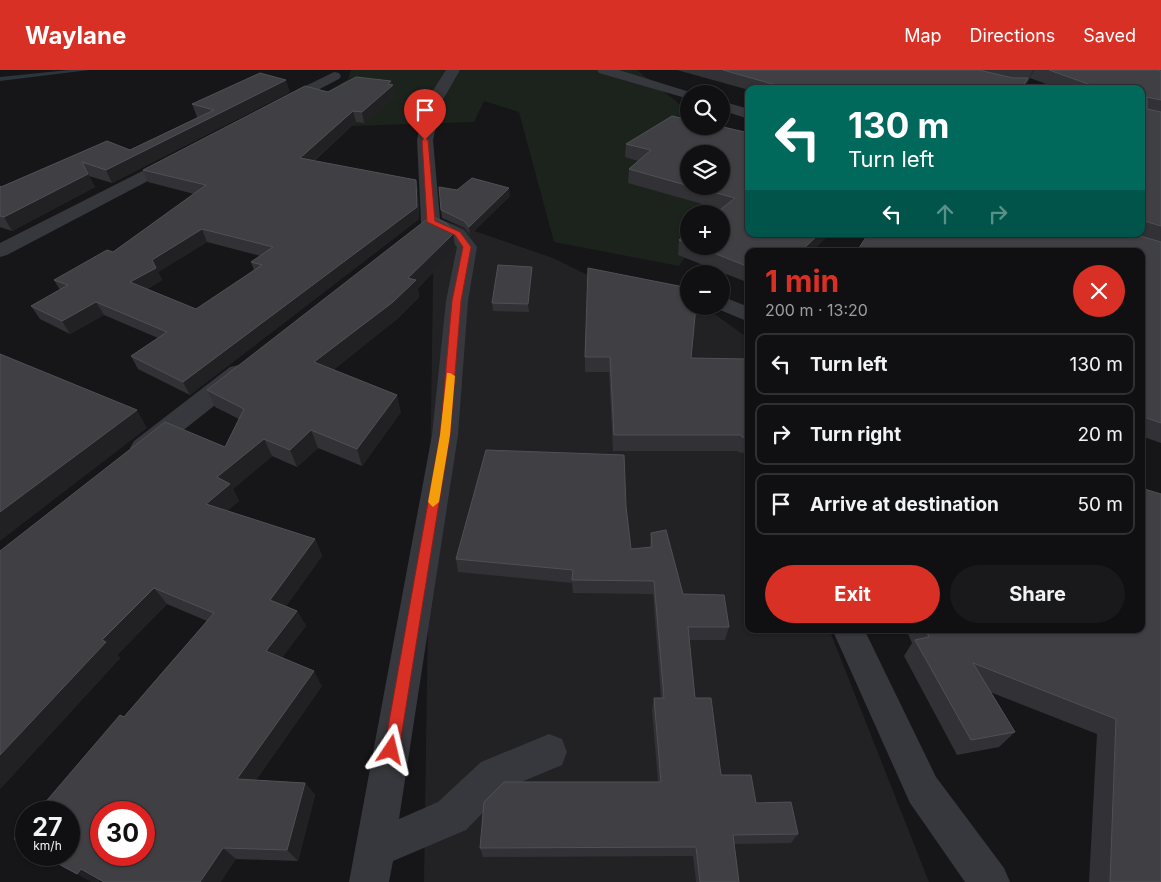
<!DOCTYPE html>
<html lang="en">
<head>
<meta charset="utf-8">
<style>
  :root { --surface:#101012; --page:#19191b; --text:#f1f3f6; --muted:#9c9d9f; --line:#303032; --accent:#d93025 }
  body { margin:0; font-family:Inter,sans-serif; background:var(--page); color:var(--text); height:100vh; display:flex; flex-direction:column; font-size:19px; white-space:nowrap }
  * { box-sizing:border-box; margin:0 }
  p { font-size:16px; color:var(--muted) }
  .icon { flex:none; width:28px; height:28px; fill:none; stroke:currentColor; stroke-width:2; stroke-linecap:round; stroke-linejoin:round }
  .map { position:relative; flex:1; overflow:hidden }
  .drawer { position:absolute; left:745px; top:178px; width:400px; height:385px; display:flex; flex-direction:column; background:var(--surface); border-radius:10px; box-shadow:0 1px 4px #0004,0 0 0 1px var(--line) }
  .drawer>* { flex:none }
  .top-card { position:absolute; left:745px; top:15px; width:400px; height:152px; border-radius:10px; box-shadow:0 1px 4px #0004,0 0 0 1px var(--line); background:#00695c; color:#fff; overflow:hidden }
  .controls { position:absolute; left:680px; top:15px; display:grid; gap:10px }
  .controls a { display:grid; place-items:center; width:50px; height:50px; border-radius:50%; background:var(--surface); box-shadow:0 1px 4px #0004,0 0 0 1px var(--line); font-size:25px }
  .speed { position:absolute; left:15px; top:731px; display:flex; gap:10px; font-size:25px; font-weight:700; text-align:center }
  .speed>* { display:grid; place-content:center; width:65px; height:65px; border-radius:50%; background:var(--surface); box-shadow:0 1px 4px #0004,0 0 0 1px var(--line); line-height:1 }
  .speed small { font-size:12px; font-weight:400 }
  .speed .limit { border:8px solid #d22; background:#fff; color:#111 }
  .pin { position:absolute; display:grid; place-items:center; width:42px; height:42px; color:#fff; margin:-51px -21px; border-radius:50% 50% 50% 0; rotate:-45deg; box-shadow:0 0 5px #0007 }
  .pin .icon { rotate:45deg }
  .me { position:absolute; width:55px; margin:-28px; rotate:10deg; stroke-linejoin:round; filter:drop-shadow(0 0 4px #0008) }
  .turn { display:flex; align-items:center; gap:18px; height:105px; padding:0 20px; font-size:22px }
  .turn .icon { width:65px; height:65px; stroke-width:2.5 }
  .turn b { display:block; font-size:35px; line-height:42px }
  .lanes { display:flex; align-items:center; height:48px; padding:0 20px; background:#0003; justify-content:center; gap:25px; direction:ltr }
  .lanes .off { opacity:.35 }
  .round { display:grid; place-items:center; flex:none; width:52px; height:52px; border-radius:26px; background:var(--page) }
  .overview { display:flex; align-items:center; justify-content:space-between; height:85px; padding:0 20px }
  h1 { font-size:30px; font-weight:700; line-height:38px; color:var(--accent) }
  .button { display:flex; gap:10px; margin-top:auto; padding:10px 20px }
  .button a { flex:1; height:58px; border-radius:30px; background:var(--accent); color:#fff; font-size:20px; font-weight:700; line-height:58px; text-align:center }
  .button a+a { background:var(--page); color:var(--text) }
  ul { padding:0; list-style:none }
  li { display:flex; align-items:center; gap:15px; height:62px; margin:0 10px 8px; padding:0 10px; border:2px solid var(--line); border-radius:10px }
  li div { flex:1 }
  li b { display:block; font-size:19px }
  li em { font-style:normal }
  header { display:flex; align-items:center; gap:30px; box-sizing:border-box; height:70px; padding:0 25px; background:var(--accent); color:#fff }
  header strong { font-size:24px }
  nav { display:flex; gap:28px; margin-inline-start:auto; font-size:18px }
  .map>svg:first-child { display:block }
</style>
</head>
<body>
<header>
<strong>Waylane</strong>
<nav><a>Map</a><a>Directions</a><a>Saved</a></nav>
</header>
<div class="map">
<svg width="1161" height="812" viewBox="0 0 1161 812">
  <rect width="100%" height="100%" fill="#161618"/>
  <!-- built -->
  <path fill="#222225" d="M 434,147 L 553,188 L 614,218 L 716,245 L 749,269 L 749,559 L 829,559 L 929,812 L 424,812 Z"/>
  <!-- green -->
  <path fill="#1c231d" d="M 351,0 L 637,0 L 689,42 L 689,116 L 721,116 L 726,129 L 715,144 L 689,144 L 689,176 L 693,176 L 679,196 L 554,172 L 519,42 L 484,31 L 474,52 L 351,56 L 278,52 L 348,9 Z"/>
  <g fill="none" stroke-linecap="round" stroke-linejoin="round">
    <!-- stream -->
    <path fill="#2c353c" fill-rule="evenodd" d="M 69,0 L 89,0 L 0,11 L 0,7 Z"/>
    <!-- minor -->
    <g fill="#37383d" fill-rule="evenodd">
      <path d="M 446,0 L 460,0 L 441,33 L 433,70 L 440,149 L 464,160 L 477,177 L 468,231 L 458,365 L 399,749 L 438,732 L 481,692 L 549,664 L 562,669 L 567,682 L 562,695 L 507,718 L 466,760 L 393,791 L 389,812 L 349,812 L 432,365 L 446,231 L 457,177 C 446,162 429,163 421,152 L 417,70 L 425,33 Z"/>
      <path d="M 597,0 L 619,0 L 696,24 L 689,24 L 689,29 L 599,3 Z"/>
      <path d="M 942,0 L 966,0 L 1032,16 L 1034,19 L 1008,19 L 944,3 Z"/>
      <path d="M 334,2 L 339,3 L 341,6 L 339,9 L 283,38 L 273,38 L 270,35 L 273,32 Z"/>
      <path d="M 721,31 L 749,39 L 749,49 L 721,40 Z"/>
      <path d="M 178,83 L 184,84 L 186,88 L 184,92 L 7,185 L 0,187 L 0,173 Z"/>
      <path d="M 721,226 L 749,237 L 749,252 L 713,237 L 721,236 Z"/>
      <path d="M 239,295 L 248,297 L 251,303 L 248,309 L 152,385 L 143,388 L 134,385 L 130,378 L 134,371 L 230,297 Z"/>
      <path d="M 832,559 L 864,559 L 936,707 L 1004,798 L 1010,812 L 965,812 L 910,733 Z"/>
    </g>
  </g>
  <!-- wall -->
  <g fill="#323236" fill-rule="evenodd">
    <path d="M 677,0 L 1161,0 L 1161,373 L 1141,366 L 1141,181 L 868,164 L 1141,164 L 1141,19 L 1060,19 L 1030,8 L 1027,13 L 1026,13 L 1023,19 L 749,19 L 749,20 Z"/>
    <path d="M 391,11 L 395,26 L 364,53 L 356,52 L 314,91 L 416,110 L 418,122 L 419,149 L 190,325 L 138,299 L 131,286 L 158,268 L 104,245 L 70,264 L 40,249 L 31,236 L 60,220 L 54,210 L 113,182 L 194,124 L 148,112 L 143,100 L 328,22 ZM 207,172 L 261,186 L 251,192 L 254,200 L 196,239 L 147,219 L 162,210 L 158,202 Z"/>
    <path d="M 290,22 L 112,113 L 89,106 L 95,117 L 12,161 L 0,157 L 0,116 L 1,117 L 107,71 L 130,80 L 198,47 L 197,47 L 192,34 Z"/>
    <path d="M 749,63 L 830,164 L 812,181 L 749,181 L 749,213 L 678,185 L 679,170 L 689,163 L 689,176 L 721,176 L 720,139 L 628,113 L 629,99 L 638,91 L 625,87 L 626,74 ZM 689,84 L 721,116 L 689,116 Z"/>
    <path d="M 510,126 L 470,165 L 465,158 L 442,148 L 441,140 Z"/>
    <path d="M 455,177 L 454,181 L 418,218 L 419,227 L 397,249 L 333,300 L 401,342 L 362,396 L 318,378 L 297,397 L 272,386 L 233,419 L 239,431 L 227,441 L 315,469 L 322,486 L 286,536 L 297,541 L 306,556 L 282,587 L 322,616 L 256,710 L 305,713 L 315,725 L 298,791 L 236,789 L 100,810 L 98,812 L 92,812 L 42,785 L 124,647 L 207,551 L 167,534 L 117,585 L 120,588 L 0,719 L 225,377 L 239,349 L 215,337 L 207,320 Z"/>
    <path d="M 532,197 L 533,205 L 529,242 L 493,241 L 492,233 Z"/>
    <path d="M 585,287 L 749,289 L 749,384 L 738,382 L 738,381 L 613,381 L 609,302 L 585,302 Z"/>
    <path d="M 626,436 L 631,479 L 650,477 L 651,463 L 683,524 L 729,557 L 725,570 L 689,570 L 695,628 L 721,705 L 798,764 L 791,773 L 734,774 L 739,812 L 696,812 L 693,786 L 483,787 L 480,778 L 658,712 L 652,640 L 654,628 L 661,628 L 653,524 L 573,523 L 572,513 L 458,502 L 456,489 Z"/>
    <path d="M 906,559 L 1141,559 L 1161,812 L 1089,812 L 1097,664 L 990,622 L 1015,662 L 999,677 L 957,685 L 904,586 L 912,573 Z"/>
  </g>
  <!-- shaded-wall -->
  <g fill="#212124">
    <path d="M 1033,0 L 1034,0 L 1027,13 Z"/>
    <path d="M 286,10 L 290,22 L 112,113 L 106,100 Z"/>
    <path d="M 391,11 L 392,16 L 393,15 L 395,26 L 364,53 L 362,42 Z"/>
    <path d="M 353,41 L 356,52 L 303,100 L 300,88 Z"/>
    <path d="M 82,92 L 95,117 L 12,161 L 4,147 Z"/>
    <path d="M 416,110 L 418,122 L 419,149 L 190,325 L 183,312 Z"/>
    <path d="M 509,118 L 510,126 L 470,165 L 469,157 Z"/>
    <path d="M 202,159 L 207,172 L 158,202 L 162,210 L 137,225 L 130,212 L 152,190 Z"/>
    <path d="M 453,161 L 455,177 L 454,181 L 418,218 L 419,227 L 397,249 L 320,310 L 314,292 L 408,208 Z"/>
    <path d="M 819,164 L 830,164 L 812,181 L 801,181 Z"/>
    <path d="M 532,197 L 533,205 L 529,242 L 528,234 Z"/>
    <path d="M 96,232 L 104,245 L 70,264 L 62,251 Z"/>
    <path d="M 397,325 L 401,342 L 362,396 L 357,379 Z"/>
    <path d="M 137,340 L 147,358 L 0,471 L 0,442 Z"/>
    <path d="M 311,360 L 318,378 L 297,397 L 290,380 Z"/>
    <path d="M 264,369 L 272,386 L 233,419 L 239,431 L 215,451 L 206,434 L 217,407 Z"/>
    <path d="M 315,469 L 322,486 L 279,546 L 270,530 Z"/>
    <path d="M 154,518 L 167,534 L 117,585 L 120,588 L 0,719 L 0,685 L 102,570 Z"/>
    <path d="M 297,541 L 306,556 L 276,596 L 266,581 Z"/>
    <path d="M 314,601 L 322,616 L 248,721 L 237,709 Z"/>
    <path d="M 305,713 L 315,725 L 298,791 L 287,780 Z"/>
    <path d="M 223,778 L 236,789 L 221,812 L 200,812 Z"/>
    <path d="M 81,799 L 100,810 L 98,812 L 92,812 L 77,804 Z"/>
  </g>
  <!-- building -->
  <g fill="#3f3f44" stroke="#4f5156" fill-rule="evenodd">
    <path d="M 723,0 L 979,0 L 1013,8 L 1028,8 L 1021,19 L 790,19 Z"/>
    <path d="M 1049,0 L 1157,0 L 1161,1 L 1161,30 L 1147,27 L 1147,39 L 1161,42 L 1161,156 L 1141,150 L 1141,19 L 1102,19 Z"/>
    <path d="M 260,3 L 286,10 L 106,100 L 82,92 L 88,104 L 4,147 L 0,146 L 0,116 L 1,117 L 107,71 L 130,80 L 214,40 L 192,34 Z"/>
    <path d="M 356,7 L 391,11 L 388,14 L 393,15 L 362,42 L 353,41 L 300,88 L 416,110 L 417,137 L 183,312 L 131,286 L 167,262 L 96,232 L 62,251 L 31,236 L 68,215 L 54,210 L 107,180 L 113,182 L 206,115 L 143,100 L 305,16 L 328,22 ZM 202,159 L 273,177 L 251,192 L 262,195 L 196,239 L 130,212 L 156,198 L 152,190 Z"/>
    <path d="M 672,46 L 689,50 L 689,56 L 719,56 L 749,63 L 749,164 L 819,164 L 801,181 L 749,181 L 749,197 L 696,176 L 721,176 L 721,144 L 715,144 L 735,128 L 691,116 L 721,116 L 721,84 L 689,84 L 689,116 L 629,99 L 651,80 L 626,74 Z"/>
    <path d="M 472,108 L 509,118 L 469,157 L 464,151 L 441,140 L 439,117 L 457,120 Z"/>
    <path d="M 431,146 L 446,153 L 453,161 L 452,165 L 408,208 L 416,210 L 393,232 L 314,292 L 397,325 L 357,379 L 311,360 L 290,380 L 264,369 L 217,407 L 230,414 L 206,434 L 315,469 L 270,530 L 297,541 L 266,581 L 314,601 L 237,709 L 305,713 L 287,780 L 223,778 L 200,812 L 104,812 L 81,799 L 77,804 L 42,785 L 69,785 L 69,742 L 37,742 L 120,645 L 124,647 L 214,543 L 154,518 L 102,570 L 106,572 L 0,685 L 0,481 L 165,352 L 225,377 L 244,339 L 207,320 ZM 101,742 L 144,742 L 144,785 L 101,785 Z"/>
    <path d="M 689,163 L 689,174 L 679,170 Z"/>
    <path d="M 868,164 L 1133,164 L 1161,172 L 1161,353 L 1141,346 L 1141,181 L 857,181 Z"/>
    <path d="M 498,195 L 532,197 L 528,234 L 492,233 Z"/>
    <path d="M 588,198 L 689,218 L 689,236 L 696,236 L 691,288 L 749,289 L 749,368 L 742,367 L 741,365 L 614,365 L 610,287 L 585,287 Z"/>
    <path d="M 0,284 L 137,340 L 0,442 Z"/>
    <path d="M 486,380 L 624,385 L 626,436 L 631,479 L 652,477 L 651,463 L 666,460 L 683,524 L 724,525 L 729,557 L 688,557 L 695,628 L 711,628 L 721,705 L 751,705 L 756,733 L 791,732 L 798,764 L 733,765 L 739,812 L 700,812 L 696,777 L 480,778 L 484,732 L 504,712 L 661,712 L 654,628 L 664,628 L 654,511 L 572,510 L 573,500 L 456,489 Z"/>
    <path d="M 1141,418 L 1161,424 L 1161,812 L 1110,812 L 1116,649 L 973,593 L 1015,662 L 971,670 L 915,570 L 929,567 L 925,559 L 1141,559 Z"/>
    <path d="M 26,755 L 26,776 L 14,769 Z"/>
  </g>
  <!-- route -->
  <path fill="#d93025" stroke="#8d1f18" d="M 425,68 L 428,70 L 435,151 L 460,162 L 471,177 L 461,231 L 450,365 L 399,680 L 396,685 L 391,688 L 386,685 L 384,680 L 440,365 L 452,231 L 463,177 L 455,165 L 427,152 L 422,70 Z"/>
  <!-- slow -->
  <path fill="#f59e0b" d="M 447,303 L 450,303 L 455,306 L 450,365 L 439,432 L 433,437 L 428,432 L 440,365 Z"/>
</svg>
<div class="controls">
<a><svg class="icon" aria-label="search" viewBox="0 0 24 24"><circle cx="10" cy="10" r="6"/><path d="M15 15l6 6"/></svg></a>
<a><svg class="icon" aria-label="layers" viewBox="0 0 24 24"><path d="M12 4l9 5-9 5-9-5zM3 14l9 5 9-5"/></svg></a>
<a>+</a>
<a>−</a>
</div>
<div class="speed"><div>27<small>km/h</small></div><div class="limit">30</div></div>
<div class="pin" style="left:425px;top:70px;background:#d93025"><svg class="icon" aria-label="arrive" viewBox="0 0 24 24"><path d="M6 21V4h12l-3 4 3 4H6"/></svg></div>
<svg class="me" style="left:391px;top:680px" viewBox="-20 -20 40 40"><path d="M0-17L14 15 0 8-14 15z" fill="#d93025" stroke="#fff" stroke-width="4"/></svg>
<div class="top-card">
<div class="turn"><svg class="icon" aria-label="left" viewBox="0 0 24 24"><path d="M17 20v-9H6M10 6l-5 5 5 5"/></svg><div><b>130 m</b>Turn left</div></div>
<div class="lanes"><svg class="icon" aria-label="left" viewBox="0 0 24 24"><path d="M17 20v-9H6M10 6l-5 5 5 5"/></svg><svg class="icon off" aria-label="ahead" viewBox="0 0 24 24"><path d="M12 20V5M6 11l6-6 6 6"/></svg><svg class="icon off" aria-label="right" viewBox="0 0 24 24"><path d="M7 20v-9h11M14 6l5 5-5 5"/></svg></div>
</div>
<section class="drawer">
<div class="overview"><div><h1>1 min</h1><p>200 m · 13:20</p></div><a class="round" style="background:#d93025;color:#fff"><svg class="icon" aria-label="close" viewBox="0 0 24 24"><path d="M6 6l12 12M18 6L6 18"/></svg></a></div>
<ul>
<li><svg class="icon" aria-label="left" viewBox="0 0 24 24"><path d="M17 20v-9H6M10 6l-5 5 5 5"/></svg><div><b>Turn left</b></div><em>130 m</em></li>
<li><svg class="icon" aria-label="right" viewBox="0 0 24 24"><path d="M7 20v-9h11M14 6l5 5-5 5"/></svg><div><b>Turn right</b></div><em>20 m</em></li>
<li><svg class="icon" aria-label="arrive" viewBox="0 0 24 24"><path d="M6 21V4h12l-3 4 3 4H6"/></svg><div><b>Arrive at destination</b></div><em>50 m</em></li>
</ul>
<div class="button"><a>Exit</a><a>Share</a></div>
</section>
</div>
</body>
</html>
